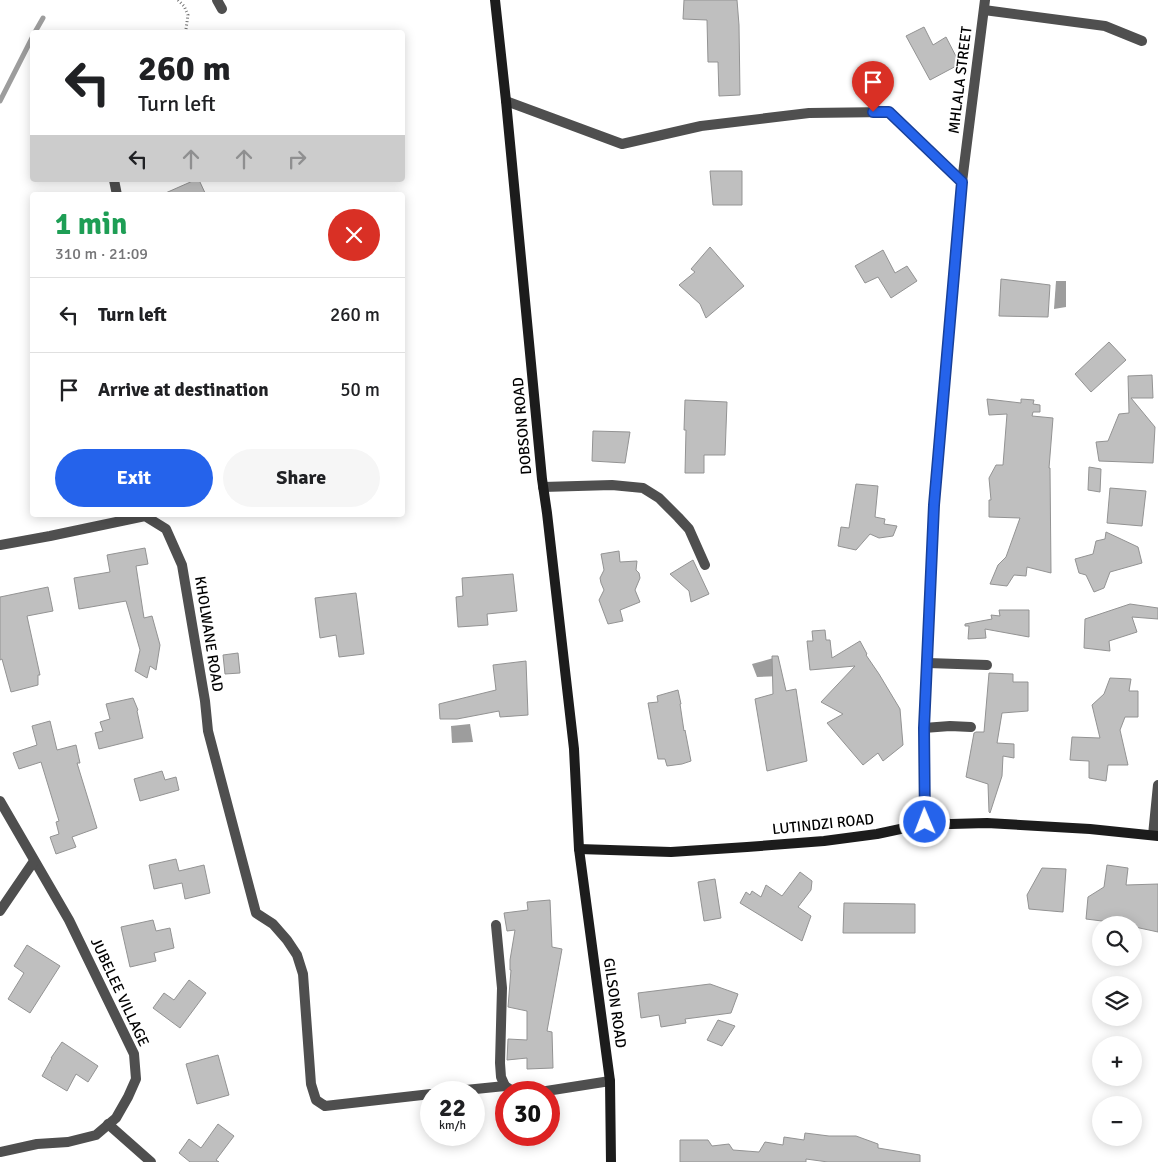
<!DOCTYPE html>
<html lang="en">
<head>
<meta charset="utf-8">
<style>
  :root { --surface:#fff; --page:#f6f6f6; --text:#202124; --muted:#757577; --line:#e0e0e0; --accent:#2563eb }
  body { margin:0; font-family:Signika,sans-serif; background:var(--page); color:var(--text); height:100vh; display:flex; flex-direction:column; font-size:19px; white-space:nowrap }
  * { box-sizing:border-box; margin:0 }
  p { font-size:16px; color:var(--muted) }
  .icon { flex:none; width:28px; height:28px; fill:none; stroke:currentColor; stroke-width:2; stroke-linecap:round; stroke-linejoin:round }
  .map { position:relative; flex:1; overflow:hidden }
  .details { position:absolute; left:30px; top:192px; width:375px; height:325px; display:flex; flex-direction:column; background:var(--surface); border-radius:5px; box-shadow:0 2px 12px #0003 }
  .details>* { flex:none }
  .top-card { position:absolute; left:30px; top:30px; width:375px; height:152px; border-radius:5px; box-shadow:0 2px 12px #0003; background:#fff; color:var(--text); overflow:hidden }
  .controls { position:absolute; left:1092px; top:916px; display:grid; gap:10px }
  .controls a { display:grid; place-items:center; width:50px; height:50px; border-radius:50%; background:var(--surface); box-shadow:0 2px 12px #0003; font-size:25px }
  .speed { position:absolute; left:420px; top:1081px; display:flex; gap:10px; font-size:25px; font-weight:700; text-align:center }
  .speed>* { display:grid; place-content:center; width:65px; height:65px; border-radius:50%; background:var(--surface); box-shadow:0 2px 12px #0003; line-height:1 }
  .speed small { font-size:12px; font-weight:400 }
  .speed .limit { border:8px solid #d22; background:#fff; color:#111 }
  .pin { position:absolute; display:grid; place-items:center; width:42px; height:42px; color:#fff; margin:-51px -21px; border-radius:50% 50% 50% 0; rotate:-45deg; box-shadow:0 0 5px #0007 }
  .pin .icon { rotate:45deg }
  .me { position:absolute; width:55px; margin:-28px; rotate:359deg; stroke-linejoin:round; filter:drop-shadow(0 0 4px #0008) }
  .turn { display:flex; align-items:center; gap:18px; height:105px; padding:0 25px; font-size:22px }
  .turn .icon { width:65px; height:65px; stroke-width:2.5 }
  .turn b { display:block; font-size:35px; line-height:42px }
  .lanes { display:flex; align-items:center; height:48px; padding:0 25px; background:#0003; justify-content:center; gap:25px; direction:ltr }
  .lanes .off { opacity:.35 }
  .round { display:grid; place-items:center; flex:none; width:52px; height:52px; border-radius:26px; background:var(--page) }
  .head { display:flex; align-items:center; justify-content:space-between; height:85px; padding:0 25px }
  h1 { font-size:30px; font-weight:700; line-height:38px; color:#1e9e55 }
  .button { display:flex; gap:10px; margin-top:auto; padding:10px 25px }
  .button a { flex:1; height:58px; border-radius:30px; background:var(--accent); color:#fff; font-size:20px; font-weight:700; line-height:58px; text-align:center }
  .button a+a { background:var(--page); color:var(--text) }
  ul { padding:0; list-style:none }
  li { display:flex; align-items:center; gap:15px; height:75px; padding:0 25px; border-top:1px solid var(--line) }
  li div { flex:1 }
  li b { display:block; font-size:19px }
  li em { font-style:normal }
  .map>svg:first-child { display:block }
</style>
</head>
<body>
<div class="map">
<svg width="1158" height="1162" viewBox="0 0 1158 1162">
  <rect width="100%" height="100%" fill="#fff"/>
  <!-- water -->
  <g fill="#9d9d9d">
    <path d="M 1056,281 L 1066,281 L 1066,307 L 1054,309 Z"/>
    <path d="M 777,657 L 782,676 L 757,677 L 752,664 Z"/>
    <path d="M 470,724 L 473,742 L 452,743 L 451,726 Z"/>
  </g>
  <g fill="none" stroke-linecap="round" stroke-linejoin="round">
    <!-- stream -->
    <g stroke="#9d9d9d" stroke-width="5">
      <path d="M 35,32 L 43,18"/>
      <path d="M 0,101 L 32,38"/>
    </g>
  </g>
  <!-- building -->
  <g fill="#bfbfbf" stroke="#939393">
    <path d="M 684,0 L 737,0 L 739,25 L 740,95 L 719,96 L 718,62 L 708,62 L 707,20 L 683,19 Z"/>
    <path d="M 924,27 L 933,45 L 946,37 L 960,64 L 930,80 L 906,36 Z"/>
    <path d="M 710,171 L 742,171 L 742,205 L 713,205 Z"/>
    <path d="M 195,180 L 199,180 L 206,195 L 161,195 Z"/>
    <path d="M 710,247 L 744,286 L 706,318 L 700,304 L 679,285 L 695,272 L 691,269 Z"/>
    <path d="M 883,250 L 895,273 L 907,266 L 917,281 L 891,298 L 878,277 L 865,283 L 855,266 Z"/>
    <path d="M 1001,279 L 1050,285 L 1048,317 L 999,316 Z"/>
    <path d="M 1109,342 L 1126,360 L 1091,392 L 1075,374 Z"/>
    <path d="M 1152,375 L 1153,398 L 1131,398 L 1155,427 L 1153,463 L 1099,461 L 1096,442 L 1108,441 L 1119,414 L 1129,413 L 1128,376 Z"/>
    <path d="M 987,399 L 1021,403 L 1021,399 L 1034,400 L 1033,404 L 1040,405 L 1040,412 L 1033,412 L 1032,416 L 1053,418 L 1049,468 L 1050,468 L 1051,573 L 1027,567 L 1026,576 L 1014,575 L 1007,586 L 990,584 L 998,565 L 1006,557 L 1020,518 L 989,517 L 989,500 L 991,500 L 989,478 L 996,465 L 1003,465 L 1007,414 L 989,415 Z"/>
    <path d="M 685,400 L 727,402 L 725,455 L 704,455 L 704,473 L 685,473 L 686,430 L 684,430 Z"/>
    <path d="M 593,431 L 630,432 L 625,463 L 592,461 Z"/>
    <path d="M 1089,467 L 1101,469 L 1100,492 L 1088,490 Z"/>
    <path d="M 856,484 L 878,486 L 875,517 L 885,519 L 884,524 L 897,526 L 893,536 L 879,538 L 870,534 L 856,550 L 838,546 L 841,527 L 849,528 Z"/>
    <path d="M 1110,488 L 1146,491 L 1142,526 L 1107,523 Z"/>
    <path d="M 1106,532 L 1138,547 L 1142,563 L 1110,572 L 1104,588 L 1094,592 L 1086,575 L 1079,573 L 1075,559 L 1093,554 L 1096,541 L 1105,539 Z"/>
    <path d="M 145,548 L 148,564 L 136,566 L 144,618 L 152,616 L 160,645 L 156,670 L 150,666 L 147,678 L 135,671 L 140,650 L 126,601 L 79,609 L 74,578 L 110,572 L 107,555 Z"/>
    <path d="M 619,551 L 620,562 L 637,561 L 636,570 L 639,573 L 640,578 L 635,590 L 640,602 L 620,610 L 623,621 L 608,624 L 599,600 L 604,590 L 601,583 L 600,578 L 604,570 L 601,554 Z"/>
    <path d="M 693,560 L 709,594 L 691,602 L 689,591 L 670,574 Z"/>
    <path d="M 513,574 L 517,611 L 487,614 L 488,625 L 458,627 L 456,597 L 463,596 L 462,578 Z"/>
    <path d="M 48,587 L 53,611 L 27,616 L 40,675 L 38,675 L 38,685 L 11,692 L 2,659 L 0,660 L 0,597 Z"/>
    <path d="M 356,593 L 364,654 L 339,657 L 336,635 L 320,638 L 315,598 Z"/>
    <path d="M 1130,604 L 1158,608 L 1158,619 L 1132,617 L 1137,632 L 1109,641 L 1110,651 L 1084,648 L 1085,619 Z"/>
    <path d="M 999,610 L 1029,610 L 1029,637 L 985,629 L 986,638 L 968,639 L 969,626 L 965,626 L 965,624 L 992,619 L 991,615 L 1000,616 Z"/>
    <path d="M 825,630 L 826,640 L 830,640 L 832,658 L 860,641 L 867,654 L 866,655 L 879,674 L 900,709 L 903,745 L 883,761 L 878,753 L 863,765 L 827,723 L 843,714 L 821,702 L 855,666 L 810,670 L 807,641 L 813,641 L 812,631 Z"/>
    <path d="M 238,653 L 240,673 L 225,674 L 223,655 Z"/>
    <path d="M 772,656 L 778,656 L 786,691 L 796,689 L 807,761 L 767,771 L 755,699 L 773,694 Z"/>
    <path d="M 526,661 L 528,715 L 500,717 L 499,711 L 457,719 L 440,719 L 439,704 L 496,690 L 493,665 Z"/>
    <path d="M 989,673 L 1013,674 L 1013,682 L 1028,682 L 1028,711 L 1002,713 L 997,743 L 1014,744 L 1014,758 L 1003,756 L 1002,776 L 990,813 L 989,812 L 988,784 L 966,777 L 974,733 L 976,732 L 984,732 Z"/>
    <path d="M 1110,678 L 1131,679 L 1129,691 L 1138,691 L 1138,717 L 1125,717 L 1120,730 L 1128,765 L 1108,765 L 1106,781 L 1089,778 L 1089,761 L 1070,760 L 1072,737 L 1100,738 L 1092,705 L 1104,694 Z"/>
    <path d="M 678,690 L 681,704 L 680,704 L 684,731 L 685,730 L 691,761 L 682,764 L 667,766 L 665,759 L 658,759 L 648,703 L 658,702 L 657,696 Z"/>
    <path d="M 133,698 L 138,710 L 137,711 L 143,738 L 99,749 L 95,733 L 103,731 L 100,722 L 110,719 L 106,704 Z"/>
    <path d="M 50,721 L 57,750 L 76,745 L 80,763 L 77,763 L 97,828 L 72,837 L 76,847 L 56,854 L 50,837 L 59,834 L 56,822 L 59,821 L 41,762 L 19,769 L 13,753 L 37,745 L 32,726 Z"/>
    <path d="M 162,771 L 165,780 L 176,777 L 179,790 L 140,801 L 134,779 Z"/>
    <path d="M 176,859 L 179,871 L 204,865 L 210,893 L 185,899 L 182,883 L 154,889 L 149,865 Z"/>
    <path d="M 1107,865 L 1128,868 L 1126,885 L 1158,884 L 1158,932 L 1135,927 L 1134,925 L 1086,919 L 1088,897 L 1104,887 Z"/>
    <path d="M 1042,868 L 1066,869 L 1063,912 L 1029,909 L 1027,895 Z"/>
    <path d="M 800,872 L 812,881 L 811,890 L 798,907 L 811,916 L 802,941 L 740,903 L 746,892 L 750,895 L 752,891 L 761,897 L 766,885 L 782,896 Z"/>
    <path d="M 715,879 L 721,918 L 704,921 L 698,882 Z"/>
    <path d="M 550,900 L 552,947 L 562,949 L 547,1031 L 552,1032 L 553,1068 L 527,1069 L 527,1058 L 507,1060 L 508,1039 L 527,1040 L 527,1011 L 508,1007 L 511,970 L 510,970 L 510,960 L 515,930 L 507,931 L 504,913 L 528,910 L 527,902 Z"/>
    <path d="M 844,903 L 915,904 L 915,933 L 843,933 Z"/>
    <path d="M 153,920 L 156,931 L 170,928 L 174,948 L 154,953 L 156,961 L 130,967 L 121,927 Z"/>
    <path d="M 27,945 L 60,966 L 30,1013 L 8,999 L 24,973 L 14,966 Z"/>
    <path d="M 189,980 L 206,993 L 180,1028 L 153,1008 L 164,993 L 174,1000 Z"/>
    <path d="M 710,984 L 738,994 L 731,1013 L 685,1019 L 686,1023 L 661,1027 L 659,1015 L 641,1018 L 638,993 Z"/>
    <path d="M 718,1020 L 735,1026 L 722,1046 L 707,1040 Z"/>
    <path d="M 62,1042 L 98,1066 L 88,1082 L 76,1074 L 67,1091 L 42,1076 L 52,1058 L 51,1058 Z"/>
    <path d="M 218,1055 L 229,1095 L 197,1104 L 186,1064 Z"/>
    <path d="M 218,1124 L 234,1136 L 216,1160 L 219,1162 L 190,1162 L 179,1153 L 189,1139 L 201,1148 Z"/>
    <path d="M 805,1133 L 829,1136 L 856,1136 L 878,1144 L 878,1148 L 920,1155 L 920,1162 L 828,1162 L 806,1159 L 806,1162 L 680,1162 L 680,1140 L 708,1140 L 712,1146 L 729,1144 L 733,1150 L 759,1152 L 765,1142 L 783,1145 L 784,1137 L 804,1140 Z"/>
  </g>
  <g fill="none" stroke-linecap="round" stroke-linejoin="round">
    <!-- path -->
    <path stroke="#717171" stroke-width="3" stroke-dasharray="1 2.5" stroke-linecap="butt" d="M 178,0 L 184,6 L 188,15 L 186,29"/>
    <!-- lane -->
    <path stroke="#4f4f4f" stroke-width="10" d="M 108,1124 L 151,1162"/>
    <!-- street -->
    <g stroke="#4f4f4f" stroke-width="10">
      <path d="M 217,0 L 222,9"/>
      <path d="M 984,10 L 1105,26 L 1142,41"/>
      <path d="M 506,101 L 622,144 L 701,126 L 809,113 L 889,112 L 962,182"/>
      <path d="M 114,180 L 117,195"/>
      <path d="M 543,487 L 612,485 L 643,488 L 659,498 L 678,517 L 689,529 L 705,565"/>
      <path d="M 0,545 L 50,536 L 145,516 L 166,529 L 182,565 L 205,701 L 208,731 L 256,913 L 273,924 L 287,940 L 297,955 L 303,974 L 311,1084 L 316,1100 L 325,1106 L 431,1094"/>
      <path d="M 928,663 L 987,665"/>
      <path d="M 924,728 L 950,726 L 971,727"/>
      <path d="M 0,801 L 69,920 L 134,1054 L 136,1079 L 128,1097 L 116,1118 L 96,1135 L 68,1142 L 37,1144 L 0,1152"/>
      <path d="M 925,822 L 924,728 L 934,505 L 962,182 L 985,0"/>
      <path d="M 1153,835 L 1158,785"/>
      <path d="M 0,911 L 34,861"/>
      <path d="M 496,925 L 502,988 L 500,1063 L 501,1077 L 505,1086 L 514,1092"/>
      <path d="M 446,1092 L 505,1086"/>
      <path d="M 540,1092 L 610,1081"/>
    </g>
    <!-- secondary -->
    <g stroke="#1c1c1c" stroke-width="10">
      <path d="M 495,0 L 506,101 L 542,479 L 547,513 L 574,749 L 579,849 L 610,1081 L 611,1162"/>
      <path d="M 579,849 L 671,852 L 747,847 L 824,841 L 877,834 L 905,828 L 925,822 L 951,824 L 987,823 L 1090,829 L 1158,836"/>
    </g>
  </g>
  <g fill="none" stroke-linecap="round" stroke-linejoin="round">
    <defs>
      <path id="route" d="M 873,112 L 889,112 L 962,182 L 934,505 L 924,728 L 925,822"/>
    </defs>
    <!-- route casing -->
    <use href="#route" stroke="#184099" stroke-width="12"/>
    <!-- route -->
    <use href="#route" stroke="#2563eb" stroke-width="9"/>
  </g>
  <g text-anchor="middle" dominant-baseline="central" stroke-width="4" stroke-linejoin="round" paint-order="stroke">
    <!-- street labels -->
    <g font-size="15" fill="#000" stroke="#fff">
      <text transform="translate(960 80) rotate(-83)">MHLALA STREET</text>
      <text transform="translate(522 426) rotate(-95)">DOBSON ROAD</text>
      <text transform="translate(209 634) rotate(81)">KHOLWANE ROAD</text>
      <text transform="translate(823 824) rotate(-6)">LUTINDZI ROAD</text>
      <text transform="translate(120 992) rotate(65)">JUBELEE VILLAGE</text>
      <text transform="translate(615 1003) rotate(82)">GILSON ROAD</text>
    </g>
  </g>
</svg>
<div class="controls">
<a><svg class="icon" aria-label="search" viewBox="0 0 24 24"><circle cx="10" cy="10" r="6"/><path d="M15 15l6 6"/></svg></a>
<a><svg class="icon" aria-label="layers" viewBox="0 0 24 24"><path d="M12 4l9 5-9 5-9-5zM3 14l9 5 9-5"/></svg></a>
<a>+</a>
<a>−</a>
</div>
<div class="speed"><div>22<small>km/h</small></div><div class="limit">30</div></div>
<div class="pin" style="left:873px;top:112px;background:#d93025"><svg class="icon" aria-label="arrive" viewBox="0 0 24 24"><path d="M6 21V4h12l-3 4 3 4H6"/></svg></div>
<svg class="me" style="left:925px;top:822px" viewBox="-20 -20 40 40"><circle r="17" fill="#2563eb" stroke="#fff" stroke-width="3"/><path d="M0-11L8 9 0 5-8 9z" fill="#fff"/></svg>
<div class="top-card">
<div class="turn"><svg class="icon" aria-label="left" viewBox="0 0 24 24"><path d="M17 20v-9H6M10 6l-5 5 5 5"/></svg><div><b>260 m</b>Turn left</div></div>
<div class="lanes"><svg class="icon" aria-label="left" viewBox="0 0 24 24"><path d="M17 20v-9H6M10 6l-5 5 5 5"/></svg><svg class="icon off" aria-label="ahead" viewBox="0 0 24 24"><path d="M12 20V5M6 11l6-6 6 6"/></svg><svg class="icon off" aria-label="ahead" viewBox="0 0 24 24"><path d="M12 20V5M6 11l6-6 6 6"/></svg><svg class="icon off" aria-label="right" viewBox="0 0 24 24"><path d="M7 20v-9h11M14 6l5 5-5 5"/></svg></div>
</div>
<section class="details">
<div class="head"><div><h1>1 min</h1><p>310 m · 21:09</p></div><a class="round" style="background:#d93025;color:#fff"><svg class="icon" aria-label="close" viewBox="0 0 24 24"><path d="M6 6l12 12M18 6L6 18"/></svg></a></div>
<ul>
<li><svg class="icon" aria-label="left" viewBox="0 0 24 24"><path d="M17 20v-9H6M10 6l-5 5 5 5"/></svg><div><b>Turn left</b></div><em>260 m</em></li>
<li><svg class="icon" aria-label="arrive" viewBox="0 0 24 24"><path d="M6 21V4h12l-3 4 3 4H6"/></svg><div><b>Arrive at destination</b></div><em>50 m</em></li>
</ul>
<div class="button"><a>Exit</a><a>Share</a></div>
</section>
</div>
</body>
</html>
